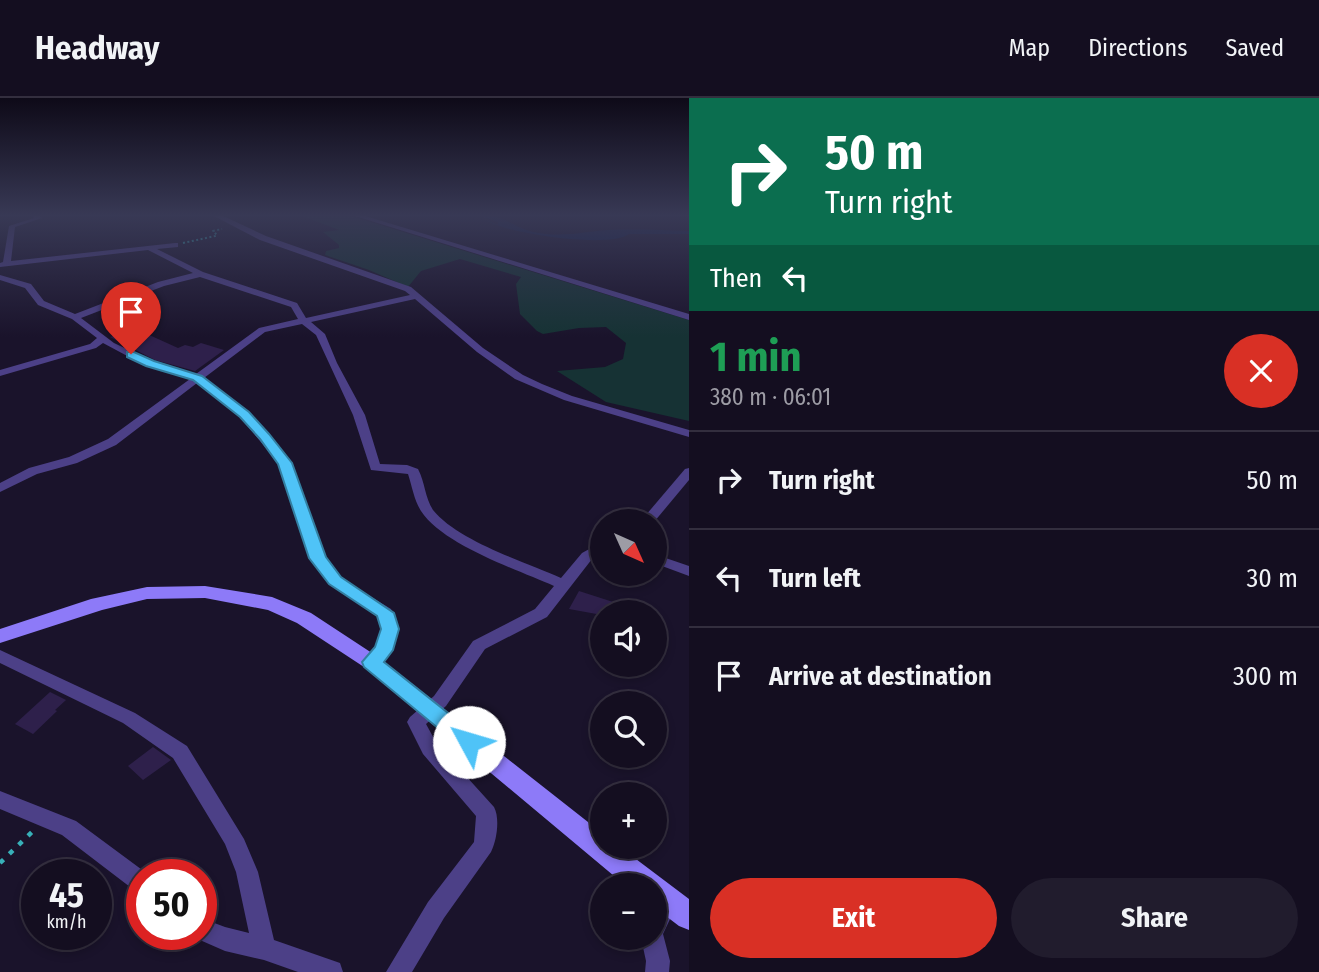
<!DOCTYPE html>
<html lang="en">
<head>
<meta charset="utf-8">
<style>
  :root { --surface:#140e20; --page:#211c2d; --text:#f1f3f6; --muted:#9d9ca5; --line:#332e3e; --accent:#d93025 }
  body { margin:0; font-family:"Fira Sans Condensed",sans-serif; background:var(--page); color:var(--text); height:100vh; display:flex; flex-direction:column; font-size:26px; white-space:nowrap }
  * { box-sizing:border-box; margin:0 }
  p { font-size:23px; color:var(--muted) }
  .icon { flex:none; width:38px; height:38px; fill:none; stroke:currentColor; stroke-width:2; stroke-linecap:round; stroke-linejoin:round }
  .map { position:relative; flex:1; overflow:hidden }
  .details { display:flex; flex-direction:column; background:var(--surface); width:630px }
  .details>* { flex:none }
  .hud { background:#0b6e4f; color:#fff; overflow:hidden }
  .needle { width:46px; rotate:135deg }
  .controls { position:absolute; left:590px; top:411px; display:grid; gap:14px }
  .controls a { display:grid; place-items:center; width:77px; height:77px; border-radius:50%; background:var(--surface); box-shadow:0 4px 10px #0003,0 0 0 2px var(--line); font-size:35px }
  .speed { position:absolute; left:21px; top:761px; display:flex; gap:14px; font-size:35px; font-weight:700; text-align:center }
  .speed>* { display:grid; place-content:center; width:91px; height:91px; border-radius:50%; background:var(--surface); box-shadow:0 4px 10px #0003,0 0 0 2px var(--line); line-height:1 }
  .speed small { font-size:18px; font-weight:400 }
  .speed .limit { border:10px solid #d22; background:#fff; color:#111 }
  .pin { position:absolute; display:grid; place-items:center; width:60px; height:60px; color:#fff; margin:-72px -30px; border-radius:50% 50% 50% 0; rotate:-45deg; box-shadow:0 0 7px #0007 }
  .pin .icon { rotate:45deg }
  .me { position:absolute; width:77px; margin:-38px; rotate:309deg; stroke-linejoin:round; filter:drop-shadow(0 0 5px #0008) }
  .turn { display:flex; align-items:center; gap:24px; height:147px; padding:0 21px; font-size:32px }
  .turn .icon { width:91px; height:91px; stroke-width:2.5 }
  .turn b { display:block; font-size:49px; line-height:60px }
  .then { display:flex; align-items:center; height:66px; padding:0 21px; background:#0003; gap:14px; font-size:26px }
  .round { display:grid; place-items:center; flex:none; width:74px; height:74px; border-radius:37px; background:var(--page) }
  .overview { display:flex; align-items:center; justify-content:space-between; height:119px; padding:0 21px }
  h1 { font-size:42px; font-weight:700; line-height:52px; color:#1e9e55 }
  .primary-button { display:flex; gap:14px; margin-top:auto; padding:14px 21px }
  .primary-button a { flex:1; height:80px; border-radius:42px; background:var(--accent); color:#fff; font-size:28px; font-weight:700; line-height:80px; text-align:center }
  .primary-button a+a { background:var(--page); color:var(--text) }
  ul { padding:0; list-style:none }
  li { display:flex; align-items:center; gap:21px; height:98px; padding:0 21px; border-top:2px solid var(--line) }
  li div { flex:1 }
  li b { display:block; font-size:26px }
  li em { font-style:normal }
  header { display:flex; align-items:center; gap:42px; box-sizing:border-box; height:98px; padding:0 35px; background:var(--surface); border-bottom:2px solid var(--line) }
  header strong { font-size:33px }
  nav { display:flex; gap:38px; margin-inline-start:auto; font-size:24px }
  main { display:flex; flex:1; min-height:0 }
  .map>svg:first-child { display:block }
</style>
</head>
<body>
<header>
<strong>Headway</strong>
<nav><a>Map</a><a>Directions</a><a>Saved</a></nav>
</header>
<main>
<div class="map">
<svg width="689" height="874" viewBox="0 0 689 874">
  <rect width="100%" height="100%" fill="#1a132b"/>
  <!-- green -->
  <path fill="#163234" d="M 300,117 L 348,117 L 689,222 L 689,323 L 606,304 L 557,273 L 605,269 L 623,261 L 626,245 L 606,229 L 579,230 L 543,236 L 537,233 L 520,216 L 516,186 L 521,179 L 460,161 L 421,173 L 408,189 L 369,172 L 325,157 L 326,153 L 339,150 L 339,147 L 323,134 L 339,132 Z"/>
  <!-- water -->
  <path fill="#0e1c48" d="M 478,117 C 509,117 510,130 539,135 C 564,139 583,134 608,132 C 635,131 662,132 689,133 L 689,136 L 629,136 C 610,151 504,136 484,121 L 498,127 L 498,124 Z"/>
  <!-- building -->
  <g fill="#2e204b">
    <path d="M 136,231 L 178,250 L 185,247 L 193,249 L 201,245 L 224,252 L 195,273 L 155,262 L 110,239 Z"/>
    <path d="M 579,493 L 638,512 L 638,514 L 602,514 L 602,517 L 569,511 Z"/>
    <path d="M 50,594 L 66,602 L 55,612 L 57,613 L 33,636 L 15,626 Z"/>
    <path d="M 153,649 L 171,662 L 143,682 L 128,668 Z"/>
  </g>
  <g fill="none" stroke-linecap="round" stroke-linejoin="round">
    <!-- path-far1 -->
    <path stroke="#38b0b8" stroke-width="2" stroke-dasharray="2 2.5" stroke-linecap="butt" d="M 183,145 L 215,138 L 217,137 L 213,133 L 222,131"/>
    <!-- path -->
    <path stroke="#38b0b8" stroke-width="4.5" stroke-dasharray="5 8" stroke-linecap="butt" d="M 0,765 L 33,733"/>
    <!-- street -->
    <g fill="#4c4087" fill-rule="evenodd">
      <path d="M 31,117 L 39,117 L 42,120 L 15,129 L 11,163 L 175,145 L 178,145 L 178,149 L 157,151 L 203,174 L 297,205 L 306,220 L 410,197 L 405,193 L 260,142 L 212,117 L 221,117 L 266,138 L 411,189 L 483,250 L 523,277 L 542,286 L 572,298 L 689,332 L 689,339 L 564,302 L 515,281 L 477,254 L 415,201 L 311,224 L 325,236 L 337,265 L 365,317 L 380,366 L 407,367 L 418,371 C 425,384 425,400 433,412 C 458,443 525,464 561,480 L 582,455 L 602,444 L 602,455 L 592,461 L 547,519 L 485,551 L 446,608 L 426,626 L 437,646 L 494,709 C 500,720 497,742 491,754 L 444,820 L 412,874 L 386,874 L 428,804 L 474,744 L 476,718 L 423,656 L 407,624 L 410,619 L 434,598 L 473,543 L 535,511 L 554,488 C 518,472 443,447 421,413 C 414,402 412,388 408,376 L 371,372 L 353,317 L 316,237 L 302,226 L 265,234 L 204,280 L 248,315 L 291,365 L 325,459 L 340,480 L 391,511 C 394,518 398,526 397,534 C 395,549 383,574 365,568 L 363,564 C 375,545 386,544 378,518 L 330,486 L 311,460 L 279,366 L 240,319 L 197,285 L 116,347 L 77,365 L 37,376 L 0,394 L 0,385 L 29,370 L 69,359 L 108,341 L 190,281 L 146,268 L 103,245 L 96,250 L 0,278 L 0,272 L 90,246 L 97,240 L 72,221 L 38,207 L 25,190 L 0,182 L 0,177 L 31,186 L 44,203 L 75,216 L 158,184 L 193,175 L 148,152 L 0,169 L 0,165 L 3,164 L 9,128 L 34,120 ZM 200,179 L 291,209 L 298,221 L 259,230 L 196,276 L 154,264 L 114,245 L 81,220 L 164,188 Z"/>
      <path d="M 352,117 L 362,117 L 689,216 L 689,222 Z"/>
      <path d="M 689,370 L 689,382 L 654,424 L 640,424 L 685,371 Z"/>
      <path d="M 654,456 L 689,468 L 689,478 L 654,465 Z"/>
      <path d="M 0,552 L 135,615 L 187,648 L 244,741 L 258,774 L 274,842 L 340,865 L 343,874 L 298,874 L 264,862 L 225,853 L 193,839 L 192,836 L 201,836 L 201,820 L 225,829 L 249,835 L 236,774 L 225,746 L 173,660 L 123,625 L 0,565 Z"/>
      <path d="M 0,693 L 76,723 L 149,777 L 142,777 L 142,795 L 134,792 L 62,737 L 0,711 Z"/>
      <path d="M 668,791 L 676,794 L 679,802 L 663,836 L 670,863 L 669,874 L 645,874 L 646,863 L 641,840 L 654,840 L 654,805 L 660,794 Z"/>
    </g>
    <!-- secondary -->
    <path fill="#8d7af8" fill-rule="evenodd" d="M 205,488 L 272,499 L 311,515 L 378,559 L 602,735 L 602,749 L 620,749 L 689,801 L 689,832 L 679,828 L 654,809 L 654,788 L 626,788 L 364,569 L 297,525 L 268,512 L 205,500 L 147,501 L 102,512 L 0,545 L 0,531 L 91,501 L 147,489 Z"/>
  </g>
  <!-- sky -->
  <linearGradient id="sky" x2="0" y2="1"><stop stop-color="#0e0a18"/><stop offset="0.49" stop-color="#383955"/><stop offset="1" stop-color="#383955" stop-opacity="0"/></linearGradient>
  <rect width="689" height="239" fill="url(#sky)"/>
  <!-- route -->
  <path fill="#4fc3f7" stroke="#337fa1" stroke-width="2" d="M 127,254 L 134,254 L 154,263 L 202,278 L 249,314 L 269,336 L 292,365 L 326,459 L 341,479 L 394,515 L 399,531 L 393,552 L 384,564 L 477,638 L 480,644 L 477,650 L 469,653 L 462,650 L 364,569 L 362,564 L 375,549 L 381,531 L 377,518 L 329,486 L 309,460 L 278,366 L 260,341 L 240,319 L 193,282 L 146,268 L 127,259 Z"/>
</svg>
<div class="controls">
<a><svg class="needle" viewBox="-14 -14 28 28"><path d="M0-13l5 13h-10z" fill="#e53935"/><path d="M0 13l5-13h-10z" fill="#9d9ca5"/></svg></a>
<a><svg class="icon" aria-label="sound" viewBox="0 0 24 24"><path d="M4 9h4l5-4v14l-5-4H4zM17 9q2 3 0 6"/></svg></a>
<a><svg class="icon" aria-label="search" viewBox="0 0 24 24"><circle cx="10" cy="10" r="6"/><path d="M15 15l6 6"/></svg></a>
<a>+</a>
<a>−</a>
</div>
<div class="speed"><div>45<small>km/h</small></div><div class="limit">50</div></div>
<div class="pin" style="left:131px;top:256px;background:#d93025"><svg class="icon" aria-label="arrive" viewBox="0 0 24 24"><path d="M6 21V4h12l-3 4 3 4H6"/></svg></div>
<svg class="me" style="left:469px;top:644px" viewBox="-20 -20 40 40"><circle r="19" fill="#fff"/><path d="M0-13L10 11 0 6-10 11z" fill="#4fc3f7"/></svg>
</div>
<section class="details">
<div class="hud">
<div class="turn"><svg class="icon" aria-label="right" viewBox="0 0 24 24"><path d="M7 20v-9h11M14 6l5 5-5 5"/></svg><div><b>50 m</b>Turn right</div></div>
<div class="then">Then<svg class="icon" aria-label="left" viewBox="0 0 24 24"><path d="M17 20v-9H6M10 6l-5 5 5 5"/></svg></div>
</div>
<div class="overview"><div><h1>1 min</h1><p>380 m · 06:01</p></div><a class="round" style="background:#d93025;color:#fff"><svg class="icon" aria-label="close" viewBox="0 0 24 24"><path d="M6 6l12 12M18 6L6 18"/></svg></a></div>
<ul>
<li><svg class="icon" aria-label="right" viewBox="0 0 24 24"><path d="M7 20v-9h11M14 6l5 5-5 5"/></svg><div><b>Turn right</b></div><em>50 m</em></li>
<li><svg class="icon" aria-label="left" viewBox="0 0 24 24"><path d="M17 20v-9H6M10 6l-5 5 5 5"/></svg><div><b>Turn left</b></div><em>30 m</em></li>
<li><svg class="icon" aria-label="arrive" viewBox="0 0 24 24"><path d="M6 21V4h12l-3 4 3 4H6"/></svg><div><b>Arrive at destination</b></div><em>300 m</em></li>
</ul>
<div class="primary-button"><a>Exit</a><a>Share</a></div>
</section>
</main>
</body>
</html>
